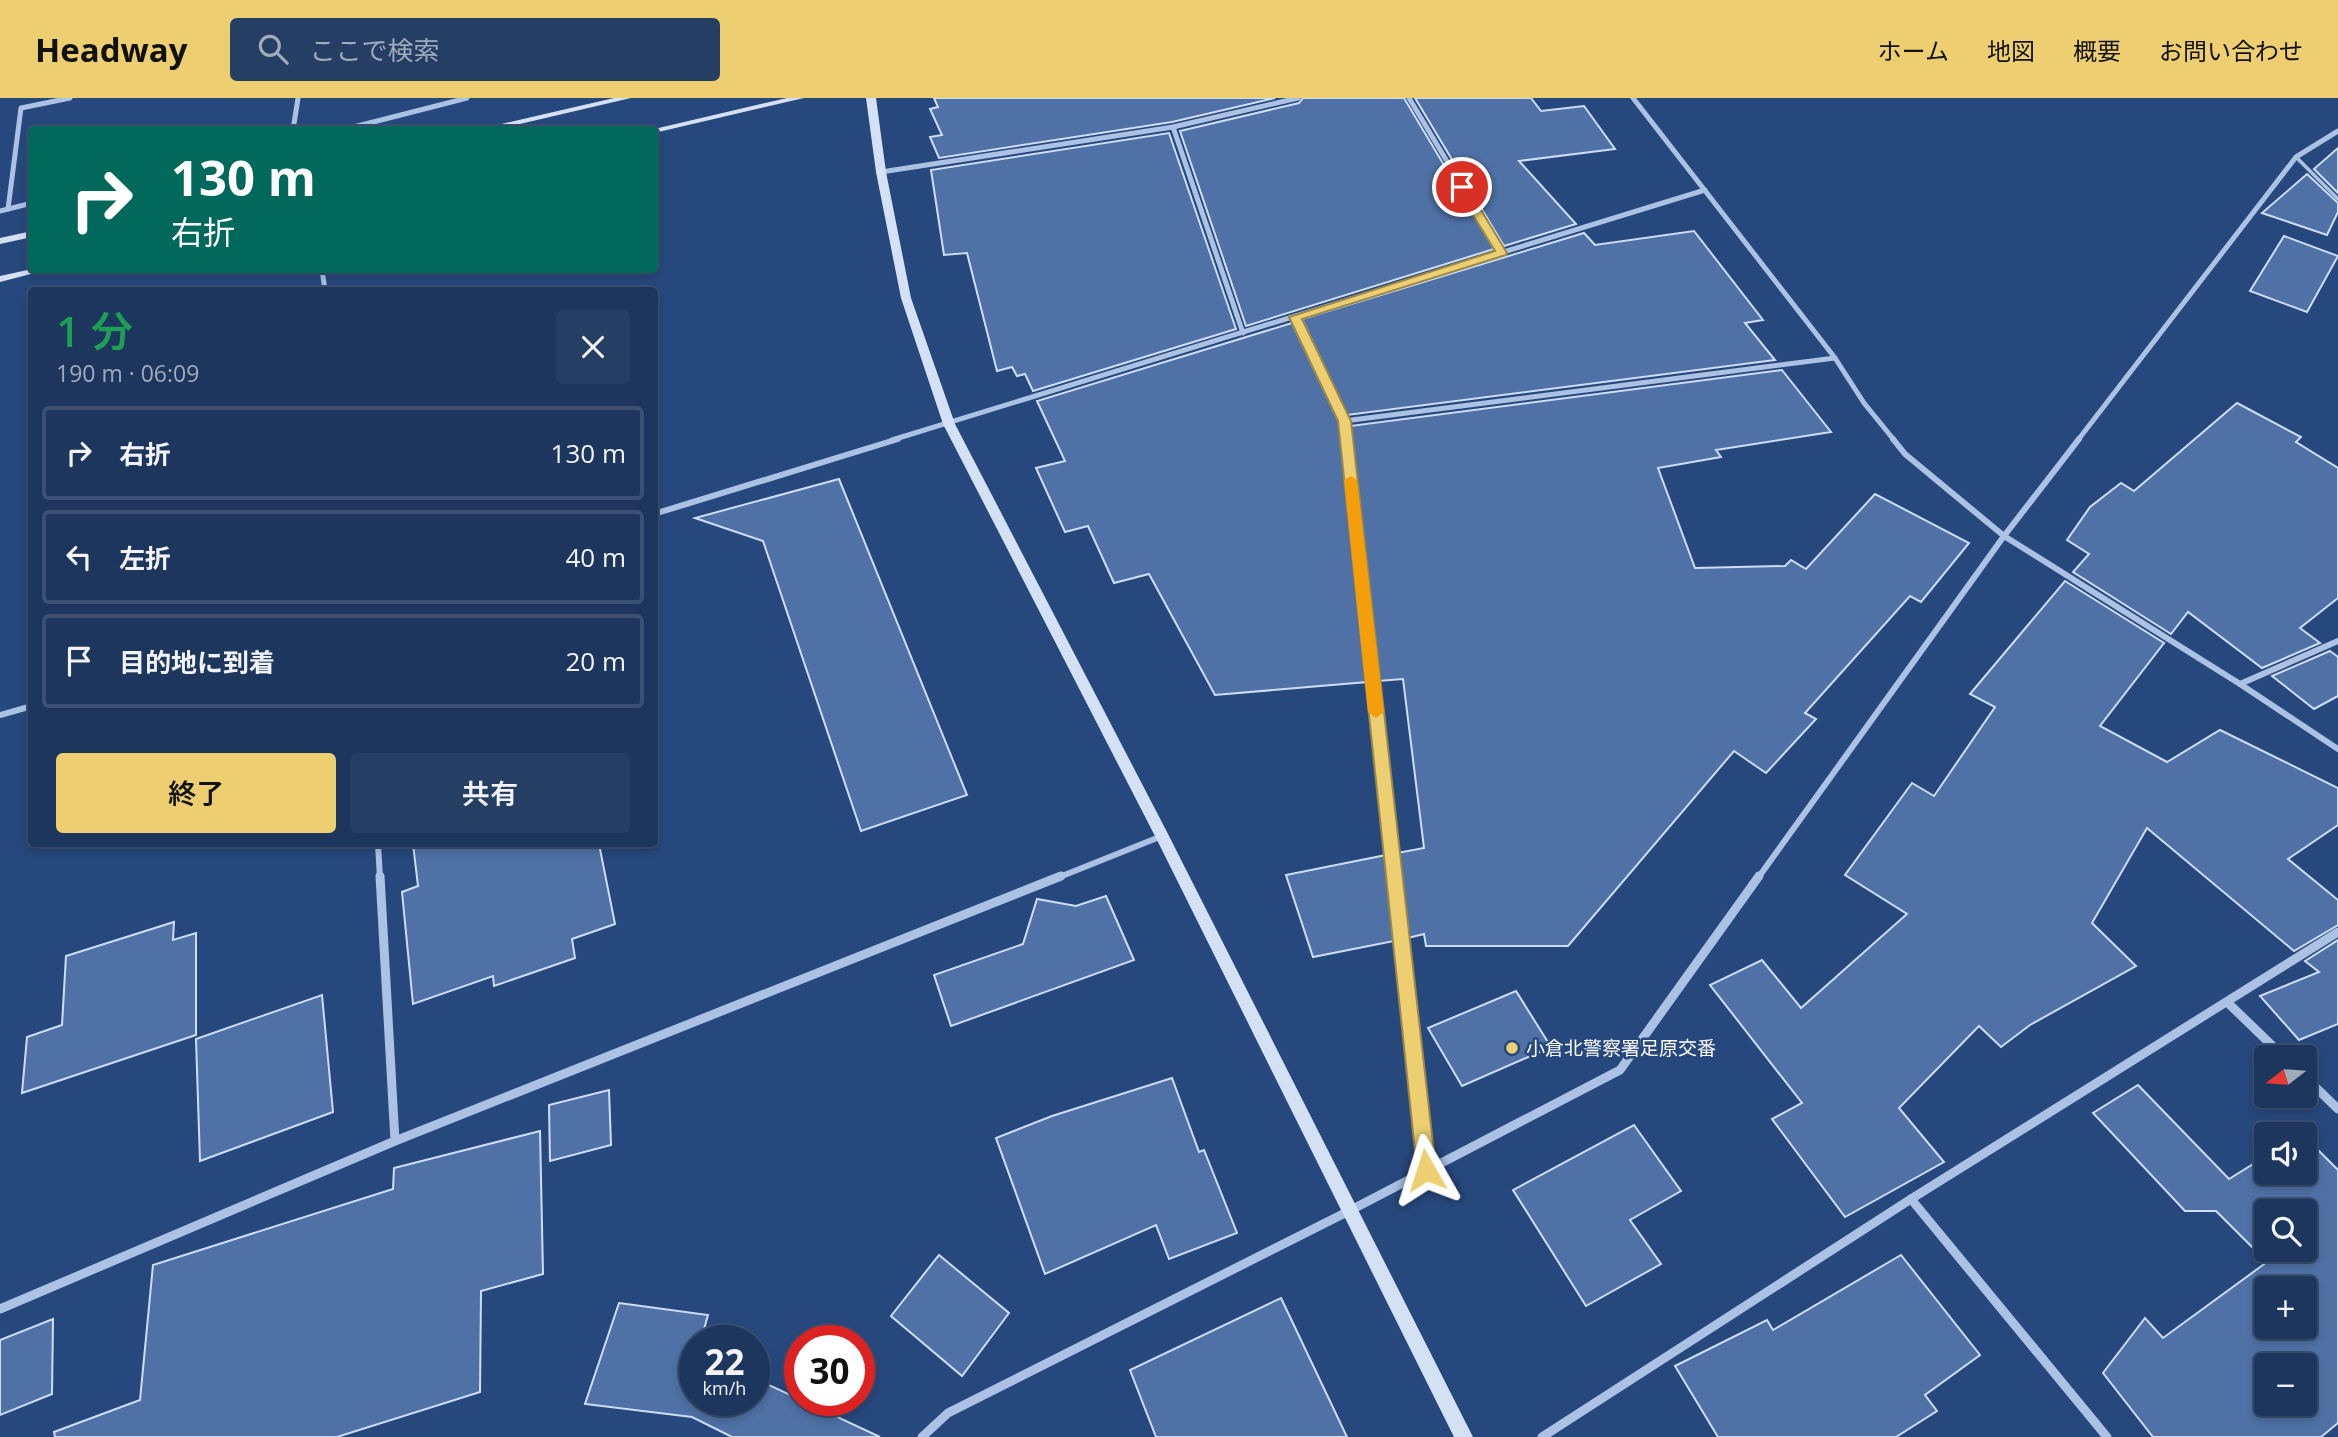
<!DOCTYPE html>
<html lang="ja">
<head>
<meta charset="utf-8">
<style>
  :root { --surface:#1d365d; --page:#253e63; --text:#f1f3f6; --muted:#a0abbc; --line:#3b5072; --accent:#edcf71 }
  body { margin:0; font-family:"Open Sans","Noto Sans JP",sans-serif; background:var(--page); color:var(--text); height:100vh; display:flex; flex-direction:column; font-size:26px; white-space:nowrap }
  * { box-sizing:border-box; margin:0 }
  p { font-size:23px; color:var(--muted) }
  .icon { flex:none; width:38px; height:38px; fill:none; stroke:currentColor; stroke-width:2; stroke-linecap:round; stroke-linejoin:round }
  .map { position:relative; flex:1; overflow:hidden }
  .panel { position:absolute; left:28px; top:189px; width:630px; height:560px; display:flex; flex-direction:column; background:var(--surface); border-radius:7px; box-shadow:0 4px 10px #0003,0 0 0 2px var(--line) }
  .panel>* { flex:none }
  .top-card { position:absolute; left:28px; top:28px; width:630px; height:147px; border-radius:7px; box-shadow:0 4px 10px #0003,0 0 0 2px var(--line); background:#00695c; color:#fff; overflow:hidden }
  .needle { width:46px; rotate:253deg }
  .buttons { position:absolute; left:2254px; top:947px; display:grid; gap:14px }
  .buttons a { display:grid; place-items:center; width:63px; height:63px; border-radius:7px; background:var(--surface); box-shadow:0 4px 10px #0003,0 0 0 2px var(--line); font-size:35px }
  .speed { position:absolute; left:679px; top:1227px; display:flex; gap:14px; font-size:35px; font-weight:700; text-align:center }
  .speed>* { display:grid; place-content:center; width:91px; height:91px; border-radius:50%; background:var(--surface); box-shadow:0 4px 10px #0003,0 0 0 2px var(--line); line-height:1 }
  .speed small { font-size:18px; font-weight:400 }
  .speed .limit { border:10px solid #d22; background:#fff; color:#111 }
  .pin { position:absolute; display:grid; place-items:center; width:60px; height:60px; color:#fff; margin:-30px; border:4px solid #fff; border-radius:50%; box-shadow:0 2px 7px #0007 }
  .me { position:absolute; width:77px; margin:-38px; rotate:354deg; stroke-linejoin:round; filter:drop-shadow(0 0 5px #0008) }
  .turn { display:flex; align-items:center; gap:24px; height:147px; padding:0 28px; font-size:32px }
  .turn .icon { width:91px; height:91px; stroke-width:2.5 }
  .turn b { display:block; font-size:49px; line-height:60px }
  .round { display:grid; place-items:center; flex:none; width:74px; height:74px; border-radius:7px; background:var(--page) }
  .head { display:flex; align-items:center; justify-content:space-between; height:119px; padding:0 28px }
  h1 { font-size:42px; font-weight:600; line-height:52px; color:#1e9e55 }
  .cta { display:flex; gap:14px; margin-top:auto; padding:14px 28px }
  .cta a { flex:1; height:80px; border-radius:7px; background:var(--accent); color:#111; font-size:28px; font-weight:600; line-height:80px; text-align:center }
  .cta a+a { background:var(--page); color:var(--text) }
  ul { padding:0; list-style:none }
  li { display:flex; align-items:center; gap:21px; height:94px; margin:0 14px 10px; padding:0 14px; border:4px solid var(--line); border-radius:7px }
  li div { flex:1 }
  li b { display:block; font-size:26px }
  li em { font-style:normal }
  header { display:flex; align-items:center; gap:42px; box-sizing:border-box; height:98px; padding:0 35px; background:var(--accent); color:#111 }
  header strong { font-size:33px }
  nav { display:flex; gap:38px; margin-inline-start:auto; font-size:24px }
  .search { width:490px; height:63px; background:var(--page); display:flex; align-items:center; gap:18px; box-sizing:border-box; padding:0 24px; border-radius:7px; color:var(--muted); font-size:26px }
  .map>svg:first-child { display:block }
</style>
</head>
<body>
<header>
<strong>Headway</strong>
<div class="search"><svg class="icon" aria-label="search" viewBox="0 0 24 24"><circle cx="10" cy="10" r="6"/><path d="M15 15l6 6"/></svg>ここで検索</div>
<nav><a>ホーム</a><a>地図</a><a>概要</a><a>お問い合わせ</a></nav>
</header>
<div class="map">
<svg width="2338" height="1339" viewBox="0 0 2338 1339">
  <rect width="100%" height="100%" fill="#27487c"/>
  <!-- building -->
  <g fill="#4f71a5" stroke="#ceddf4" stroke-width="2" fill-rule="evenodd">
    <path d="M 934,0 L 1275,0 L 1172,24 L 939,60 L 930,39 L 942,37 L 930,11 L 938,9 Z"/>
    <path d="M 1303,0 L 1404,0 L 1494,151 L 1246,228 L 1180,33 L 1299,5 Z"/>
    <path d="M 1415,0 L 1531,0 L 1541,13 L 1584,8 L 1615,51 L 1519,63 L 1576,126 L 1504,148 Z"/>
    <path d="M 1169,35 L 1236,231 L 1033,293 L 1025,276 L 1017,278 L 1012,269 L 997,273 L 967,155 L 944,157 L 931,72 Z"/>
    <path d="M 2338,50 L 2338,95 L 2314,71 Z"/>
    <path d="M 2307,76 L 2338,105 L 2338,114 L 2327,137 L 2262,115 Z"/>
    <path d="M 1694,133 L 1763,222 L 1745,225 L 1775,262 L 1347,317 L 1302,221 L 1584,135 L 1595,147 Z"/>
    <path d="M 2284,138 L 2338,158 L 2307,214 L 2250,193 Z"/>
    <path d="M 1292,225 L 1339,324 L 1367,584 L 1215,597 L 1149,476 L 1114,485 L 1088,428 L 1065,434 L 1036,370 L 1065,363 L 1037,303 Z"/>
    <path d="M 1782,272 L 1831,334 L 1716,352 L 1721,359 L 1658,370 L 1695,470 L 1785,468 L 1791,462 L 1806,471 L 1875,396 L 1969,445 L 1921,504 L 1910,498 L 1805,615 L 1816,621 L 1766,675 L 1734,653 L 1568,848 L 1426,848 L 1424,836 L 1408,840 L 1397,755 L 1424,750 L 1403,581 L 1378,583 L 1350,328 Z"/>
    <path d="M 2237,305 L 2301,339 L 2296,344 L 2338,370 L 2338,500 L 2300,530 L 2320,545 L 2262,570 L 2188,514 L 2171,536 L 2073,474 L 2089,456 L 2067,442 L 2090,409 L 2121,385 L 2134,393 Z"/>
    <path d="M 839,381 L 967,697 L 861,733 L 763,443 L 695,420 Z"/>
    <path d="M 2065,483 L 2164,545 L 2100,628 L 2167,664 L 2220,632 L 2338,690 L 2338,727 L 2288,761 L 2338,802 L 2338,827 L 2294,853 L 2147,730 L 2092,825 L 2136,868 L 2030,927 L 2001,949 L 1979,928 L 1899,1010 L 1944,1064 L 1845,1119 L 1772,1021 L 1802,1005 L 1710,887 L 1762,862 L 1801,910 L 1907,816 L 1845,777 L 1912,685 L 1934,698 L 1995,609 L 1970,596 Z"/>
    <path d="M 2330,553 L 2338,559 L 2338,598 L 2314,611 L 2272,578 Z"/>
    <path d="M 413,746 L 599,746 L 615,826 L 572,841 L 575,860 L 494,888 L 493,878 L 413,906 L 402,794 L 418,788 Z"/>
    <path d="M 1386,757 L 1394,843 L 1313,859 L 1286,777 Z"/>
    <path d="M 1106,798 L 1134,862 L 951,928 L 934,877 L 1023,846 L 1037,801 L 1076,808 Z"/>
    <path d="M 174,824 L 173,842 L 196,835 L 196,937 L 22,995 L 27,939 L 62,927 L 66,858 Z"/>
    <path d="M 2338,842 L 2338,926 L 2299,942 L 2260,898 L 2319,874 L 2305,863 Z"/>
    <path d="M 1516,893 L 1551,949 L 1462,988 L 1428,930 Z"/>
    <path d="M 322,897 L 333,1014 L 200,1063 L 196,941 Z"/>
    <path d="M 1172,980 L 1199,1054 L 1204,1052 L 1237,1135 L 1169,1161 L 1156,1127 L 1045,1176 L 996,1040 L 1052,1018 Z"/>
    <path d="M 2138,987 L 2229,1081 L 2266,1058 L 2266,1074 L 2305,1074 L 2305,1039 L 2338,1072 L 2338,1325 L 2321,1339 L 2153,1339 L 2103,1275 L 2145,1220 L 2163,1240 L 2267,1164 L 2216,1113 L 2185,1113 L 2093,1015 ZM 2266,1113 L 2305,1113 L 2305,1152 L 2266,1152 ZM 2266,1190 L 2305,1190 L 2305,1228 L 2266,1228 ZM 2266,1267 L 2305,1267 L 2305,1306 L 2266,1306 Z"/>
    <path d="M 609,992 L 611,1047 L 550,1063 L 549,1007 Z"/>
    <path d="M 1634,1027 L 1681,1093 L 1630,1122 L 1661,1166 L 1586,1208 L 1513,1092 Z"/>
    <path d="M 540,1033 L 543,1176 L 481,1193 L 480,1294 L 337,1339 L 55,1339 L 54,1334 L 140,1302 L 153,1167 L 393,1091 L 394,1070 Z"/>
    <path d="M 939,1157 L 1009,1215 L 962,1278 L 891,1218 Z"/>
    <path d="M 1901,1157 L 1980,1257 L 1925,1297 L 1937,1313 L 1896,1339 L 1718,1339 L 1675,1268 L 1767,1222 L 1773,1232 Z"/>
    <path d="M 1281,1200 L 1347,1339 L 1156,1339 L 1130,1272 Z"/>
    <path d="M 619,1205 L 708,1217 L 701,1242 L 695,1242 L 695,1302 L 754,1302 L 754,1280 L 880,1339 L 732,1339 L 692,1319 L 585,1306 Z"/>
    <path d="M 53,1221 L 52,1296 L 0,1317 L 0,1242 Z"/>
  </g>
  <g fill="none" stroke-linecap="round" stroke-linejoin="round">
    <!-- lane -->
    <path stroke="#abc2e4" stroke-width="3.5" d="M 2296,59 L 2338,101"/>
    <!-- street-far2 -->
    <g stroke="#abc2e4" stroke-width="5">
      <path d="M 1409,0 L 1502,155"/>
      <path d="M 1633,0 L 1835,260 L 1864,305 L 1894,342"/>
      <path d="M 1173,29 L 1243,235"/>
      <path d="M 293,32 L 298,0"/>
      <path d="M 342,32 L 467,0"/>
      <path d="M 881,74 L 1173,29 L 1298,0"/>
      <path d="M 8,111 L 21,10 L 70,0"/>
      <path d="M 0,113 L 32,105"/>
      <path d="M 322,172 L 325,192"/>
      <path d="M 1295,219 L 1344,323 L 1346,342"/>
      <path d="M 1344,323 L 1835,260"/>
      <path d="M 892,342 L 1705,92"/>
      <path d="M 2078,342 L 2296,59 L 2338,33"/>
    </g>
    <!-- street-far1 -->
    <g stroke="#abc2e4" stroke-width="6">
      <path d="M 1346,341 L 1394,780"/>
      <path d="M 1893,341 L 1905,356 L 2004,438 L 2240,586 L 2338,651"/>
      <path d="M 654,416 L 898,341"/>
      <path d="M 2240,586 L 2338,543"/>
      <path d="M 0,617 L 32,608"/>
      <path d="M 378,746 L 380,780"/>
      <path d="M 1057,780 L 1162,738"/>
      <path d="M 1758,780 L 2004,438 L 2079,341"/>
    </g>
    <!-- street -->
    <g stroke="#abc2e4" stroke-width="9">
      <path d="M 380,778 L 395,1043"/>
      <path d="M 1394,778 L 1426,1072"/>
      <path d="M 2227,904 L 2284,959"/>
      <path d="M 2305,979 L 2338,1011"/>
      <path d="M 1911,1101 L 2107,1339"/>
      <path d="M 0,1211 L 395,1043 L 1061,778"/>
      <path d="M 922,1339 L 948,1315 L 1351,1112 L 1620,972 L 1759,778"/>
      <path d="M 1542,1339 L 1911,1101 L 2338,834"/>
    </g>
    <!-- secondary -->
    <g fill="#d4e1f4" fill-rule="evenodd">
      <path d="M 614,0 L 631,0 L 494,32 L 475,32 Z"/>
      <path d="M 787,0 L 804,0 L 654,35 L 654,32 L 650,32 Z"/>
      <path d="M 866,0 L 876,0 L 886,74 L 911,200 L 955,326 L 1167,734 L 1473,1339 L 1454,1339 L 1157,742 L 943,326 L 901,200 L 876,74 Z"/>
      <path d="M 32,133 L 32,139 L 0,146 L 0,140 Z"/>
      <path d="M 32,171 L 46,172 L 0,184 L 0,178 Z"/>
    </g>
  </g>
  <!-- route -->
  <path fill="#edcf71" stroke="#9a8749" stroke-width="2" d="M 1462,85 L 1467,89 L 1507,155 L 1506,157 L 1302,221 L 1351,323 L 1436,1072 L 1433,1079 L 1426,1081 L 1419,1079 L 1417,1072 L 1338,323 L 1289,219 L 1495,153 L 1456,89 Z"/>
  <!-- slow -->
  <path fill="#f59e0b" d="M 1351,378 L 1357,382 L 1384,614 L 1376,620 L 1368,614 L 1344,382 Z"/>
  <!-- markers -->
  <circle fill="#edcf71" stroke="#27487c" stroke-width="2.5" cx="1512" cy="950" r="7"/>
  <g text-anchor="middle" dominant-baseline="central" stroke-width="5" stroke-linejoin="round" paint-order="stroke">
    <!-- poi labels -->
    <g font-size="19" fill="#fff" stroke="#27487c" text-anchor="start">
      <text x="1526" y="950">小倉北警察署足原交番</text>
    </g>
  </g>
</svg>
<div class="buttons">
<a><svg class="needle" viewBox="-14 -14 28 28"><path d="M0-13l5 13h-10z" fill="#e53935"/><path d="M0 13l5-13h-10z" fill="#a0abbc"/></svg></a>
<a><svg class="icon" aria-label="sound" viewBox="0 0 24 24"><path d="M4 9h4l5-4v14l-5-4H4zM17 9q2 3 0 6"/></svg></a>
<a><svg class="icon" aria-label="search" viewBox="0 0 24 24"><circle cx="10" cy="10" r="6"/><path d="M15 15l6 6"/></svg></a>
<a>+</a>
<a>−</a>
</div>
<div class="speed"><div>22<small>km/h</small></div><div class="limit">30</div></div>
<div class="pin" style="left:1462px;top:89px;background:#d93025"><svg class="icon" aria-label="arrive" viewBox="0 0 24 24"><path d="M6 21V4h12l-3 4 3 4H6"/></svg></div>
<svg class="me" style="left:1426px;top:1072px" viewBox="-20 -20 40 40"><path d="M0-17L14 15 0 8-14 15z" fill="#edcf71" stroke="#fff" stroke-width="4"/></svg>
<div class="top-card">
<div class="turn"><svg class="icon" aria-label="right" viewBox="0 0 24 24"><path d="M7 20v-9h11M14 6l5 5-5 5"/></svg><div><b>130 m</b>右折</div></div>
</div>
<section class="panel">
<div class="head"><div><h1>1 分</h1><p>190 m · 06:09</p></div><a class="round"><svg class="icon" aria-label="close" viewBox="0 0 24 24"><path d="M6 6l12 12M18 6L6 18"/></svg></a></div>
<ul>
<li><svg class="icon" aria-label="right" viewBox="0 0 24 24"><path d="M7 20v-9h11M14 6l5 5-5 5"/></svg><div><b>右折</b></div><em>130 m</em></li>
<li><svg class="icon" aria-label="left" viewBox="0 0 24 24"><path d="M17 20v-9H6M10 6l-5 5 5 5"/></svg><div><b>左折</b></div><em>40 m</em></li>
<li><svg class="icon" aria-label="arrive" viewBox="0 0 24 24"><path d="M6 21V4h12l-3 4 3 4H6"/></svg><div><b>目的地に到着</b></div><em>20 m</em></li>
</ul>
<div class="cta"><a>終了</a><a>共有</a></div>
</section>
</div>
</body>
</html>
